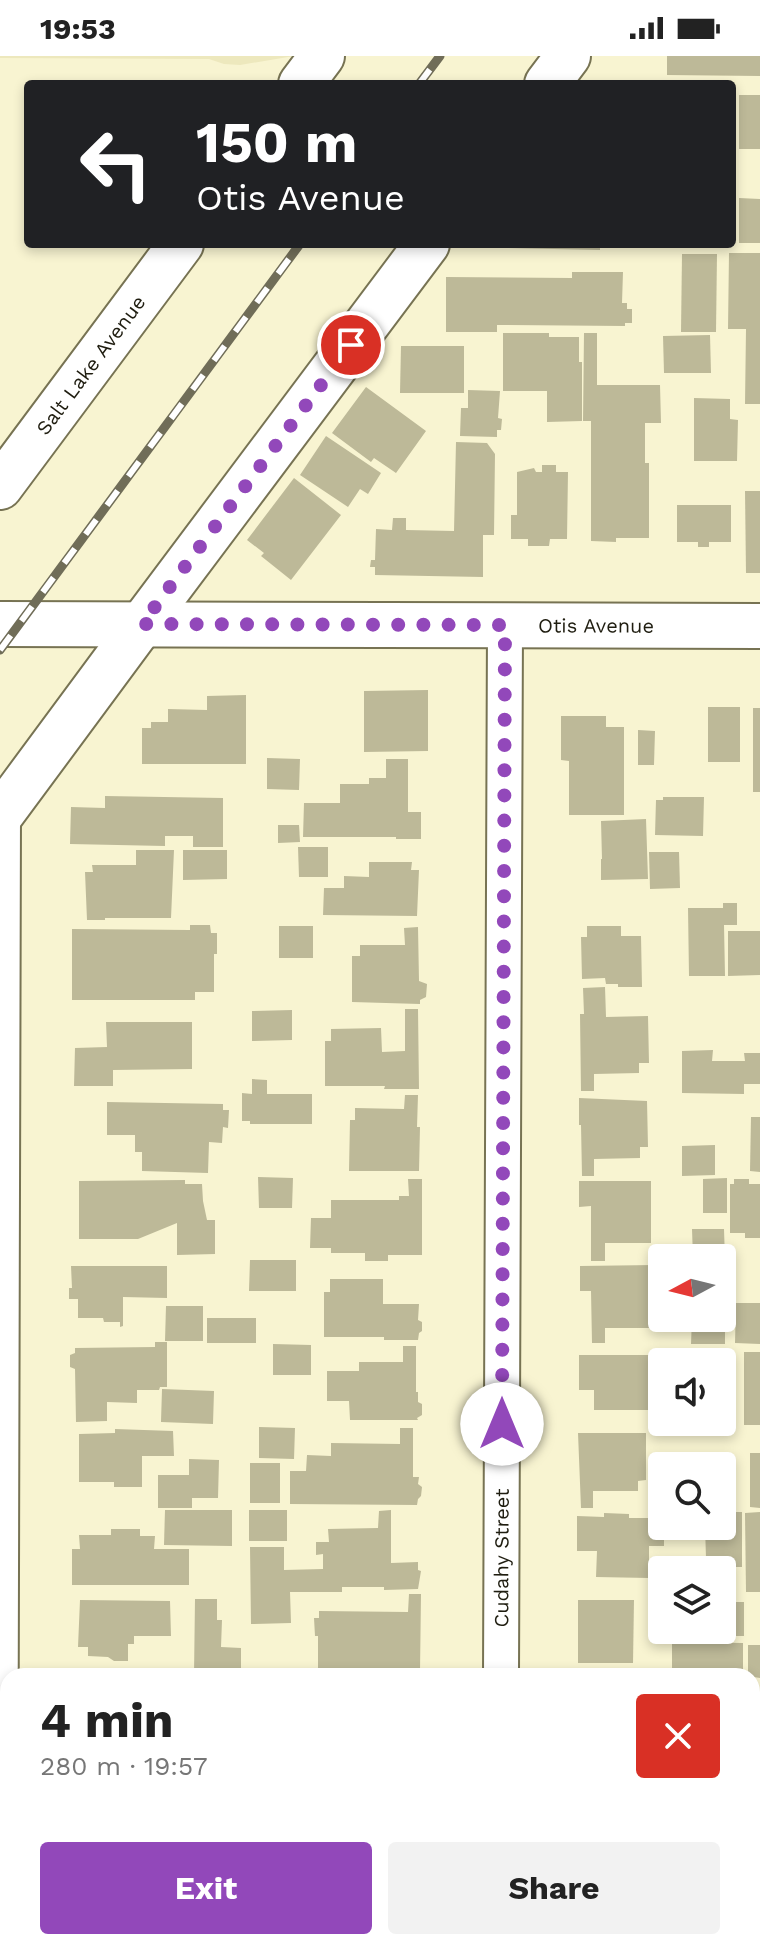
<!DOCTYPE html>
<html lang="en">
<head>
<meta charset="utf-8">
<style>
  :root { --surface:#fff; --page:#f2f2f2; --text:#222; --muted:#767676; --accent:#9248ba }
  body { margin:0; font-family:"Work Sans",sans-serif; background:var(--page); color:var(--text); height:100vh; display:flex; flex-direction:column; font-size:30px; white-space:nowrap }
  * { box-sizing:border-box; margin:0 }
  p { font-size:26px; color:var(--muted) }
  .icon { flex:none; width:44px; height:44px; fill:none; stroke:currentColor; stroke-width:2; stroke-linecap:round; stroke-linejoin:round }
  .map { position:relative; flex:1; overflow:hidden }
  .drawer { position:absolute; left:0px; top:1612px; width:760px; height:282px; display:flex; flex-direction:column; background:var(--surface); border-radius:24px 24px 0 0; box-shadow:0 4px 12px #0003 }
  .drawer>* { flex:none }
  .hud { position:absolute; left:24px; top:24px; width:712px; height:168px; border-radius:8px; box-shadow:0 4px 12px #0003; background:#202124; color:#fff; overflow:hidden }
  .needle { width:52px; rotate:263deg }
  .controls { position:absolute; left:648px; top:1188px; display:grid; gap:16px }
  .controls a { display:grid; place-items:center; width:88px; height:88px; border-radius:8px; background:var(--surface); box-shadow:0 4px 12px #0003; font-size:40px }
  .pin { position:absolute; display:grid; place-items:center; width:68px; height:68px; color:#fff; margin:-34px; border:4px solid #fff; border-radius:50%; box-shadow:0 2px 8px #0007 }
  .me { position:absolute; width:88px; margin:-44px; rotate:0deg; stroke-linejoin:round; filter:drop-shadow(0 0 6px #0008) }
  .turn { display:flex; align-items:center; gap:28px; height:168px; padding:0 40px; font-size:36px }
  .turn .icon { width:104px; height:104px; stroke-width:2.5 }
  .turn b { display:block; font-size:56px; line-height:68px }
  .round { display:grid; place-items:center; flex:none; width:84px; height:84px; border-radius:8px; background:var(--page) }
  .head { display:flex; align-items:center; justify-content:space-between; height:136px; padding:0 40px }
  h1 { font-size:48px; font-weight:700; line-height:60px }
  .action { display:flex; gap:16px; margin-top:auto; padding:16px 40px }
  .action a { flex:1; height:92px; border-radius:8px; background:var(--accent); color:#fff; font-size:32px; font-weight:700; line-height:92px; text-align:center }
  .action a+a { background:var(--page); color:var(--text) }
  .status { display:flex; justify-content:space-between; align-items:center; height:56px; padding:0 40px; background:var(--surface); direction:ltr }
  .status svg { height:22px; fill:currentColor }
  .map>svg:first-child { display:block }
</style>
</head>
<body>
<div class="status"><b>19:53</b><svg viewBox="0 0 49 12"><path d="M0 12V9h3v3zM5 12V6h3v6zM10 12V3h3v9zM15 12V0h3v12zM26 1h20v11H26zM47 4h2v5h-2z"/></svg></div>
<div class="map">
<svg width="760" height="1893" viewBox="0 0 760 1893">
  <rect width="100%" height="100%" fill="#f8f4d1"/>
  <!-- built -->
  <path fill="#ede8bd" d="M 0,0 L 294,0 L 240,9 L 224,8 L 209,3 L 0,2 Z"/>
  <!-- building -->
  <g fill="#bdb998">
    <path d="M 667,0 L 760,0 L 760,20 L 667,19 Z"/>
    <rect x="739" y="39" width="21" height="54"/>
    <path d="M 739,142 L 760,143 L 760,187 L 739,187 Z"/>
    <path d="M 507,188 L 600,188 L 600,194 L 507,192 Z"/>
    <path d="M 729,197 L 760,197 L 760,348 L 745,348 L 746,273 L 728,273 Z"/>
    <path d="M 682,198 L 717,198 L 716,276 L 681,276 Z"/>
    <path d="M 572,216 L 623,216 L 622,247 L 627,247 L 627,253 L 632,253 L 632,267 L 625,267 L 625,270 L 497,269 L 497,276 L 446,276 L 446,221 L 572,222 Z"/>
    <path d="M 503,277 L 549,277 L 549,281 L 579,281 L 579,306 L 582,306 L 582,365 L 547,366 L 547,335 L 503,335 Z"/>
    <path d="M 584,277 L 597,277 L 597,329 L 660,329 L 661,367 L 645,367 L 645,407 L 649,407 L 649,482 L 616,482 L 616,486 L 591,485 L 591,365 L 583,365 Z"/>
    <path d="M 710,279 L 711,317 L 664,317 L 663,280 Z"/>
    <path d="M 401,290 L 464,290 L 464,337 L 400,337 Z"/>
    <path d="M 366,331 L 426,375 L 396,417 L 374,402 L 371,406 L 332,377 Z"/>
    <path d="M 468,334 L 500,335 L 498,362 L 502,363 L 501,374 L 497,374 L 497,381 L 460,380 L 461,352 L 468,352 Z"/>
    <path d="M 694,342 L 730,343 L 730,363 L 738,364 L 737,405 L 694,405 Z"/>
    <path d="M 326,380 L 381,417 L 368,438 L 360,433 L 348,451 L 300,419 Z"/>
    <path d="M 456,386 L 487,387 L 495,398 L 494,479 L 483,479 L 483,521 L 375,519 L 375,511 L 370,511 L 371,504 L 375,504 L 376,473 L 392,474 L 393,462 L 406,462 L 406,474 L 454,475 Z"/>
    <path d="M 542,409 L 556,409 L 556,416 L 568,416 L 567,483 L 550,483 L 549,490 L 528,490 L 528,483 L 511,483 L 511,459 L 517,459 L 517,416 L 534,412 L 536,416 L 542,416 Z"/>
    <path d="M 294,422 L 341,459 L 291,524 L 261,500 L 264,497 L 247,484 Z"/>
    <path d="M 745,435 L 760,435 L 760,517 L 746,517 Z"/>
    <path d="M 677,449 L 731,449 L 731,486 L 709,486 L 709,491 L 698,491 L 698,486 L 677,486 Z"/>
    <path d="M 428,634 L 428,695 L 364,696 L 364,635 Z"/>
    <path d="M 246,639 L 246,708 L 142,708 L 142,672 L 151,672 L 151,666 L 168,666 L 168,653 L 207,654 L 207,640 Z"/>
    <rect x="708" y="651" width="32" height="55"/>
    <rect x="753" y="652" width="7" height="84"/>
    <path d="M 561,660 L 606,660 L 606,671 L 624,671 L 624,759 L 569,759 L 569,705 L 561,704 Z"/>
    <path d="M 638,674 L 655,675 L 654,709 L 638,709 Z"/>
    <path d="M 267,702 L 300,703 L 299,734 L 267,733 Z"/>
    <path d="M 386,703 L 408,703 L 408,756 L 421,756 L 421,783 L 396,783 L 396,781 L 303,781 L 304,747 L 340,747 L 340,728 L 369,728 L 369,722 L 386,722 Z"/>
    <path d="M 105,740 L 223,742 L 223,791 L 193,791 L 193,780 L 165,780 L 165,790 L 70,788 L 71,751 L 105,752 Z"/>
    <path d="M 663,741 L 704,741 L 703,780 L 655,779 L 656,744 L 663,744 Z"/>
    <path d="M 646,763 L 648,823 L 601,824 L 601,803 L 602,803 L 601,765 Z"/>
    <path d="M 278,769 L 299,769 L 300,786 L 278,787 Z"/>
    <path d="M 298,791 L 328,791 L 328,821 L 299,821 Z"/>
    <path d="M 136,794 L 174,794 L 171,862 L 105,862 L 105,864 L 87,864 L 85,816 L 93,816 L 92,809 L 136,809 Z"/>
    <path d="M 183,794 L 227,794 L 227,823 L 183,824 Z"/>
    <path d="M 649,796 L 679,796 L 680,832 L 650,833 Z"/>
    <path d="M 369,806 L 412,806 L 411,814 L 419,814 L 417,860 L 323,859 L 324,832 L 344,832 L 344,820 L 369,821 Z"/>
    <path d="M 723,847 L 737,847 L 737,869 L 724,869 L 725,920 L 689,920 L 688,852 L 723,852 Z"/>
    <path d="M 190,869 L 210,869 L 211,877 L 217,877 L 217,898 L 214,898 L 214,936 L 195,936 L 195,944 L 72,944 L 72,873 L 190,874 Z"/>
    <rect x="279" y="870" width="34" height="32"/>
    <path d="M 587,870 L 621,870 L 621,880 L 641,880 L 642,931 L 618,931 L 618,928 L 606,928 L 605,922 L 582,923 L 581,881 L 587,881 Z"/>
    <path d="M 418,871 L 419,925 L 427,928 L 426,941 L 420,944 L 420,948 L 352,946 L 352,900 L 360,900 L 360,889 L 405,889 L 404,872 Z"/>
    <path d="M 728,875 L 760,875 L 760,919 L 728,920 Z"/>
    <path d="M 605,931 L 606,961 L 648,960 L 649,1007 L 639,1007 L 639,1017 L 594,1018 L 594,1035 L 581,1035 L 580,958 L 584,958 L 583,932 Z"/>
    <path d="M 405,953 L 418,953 L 419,1033 L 384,1033 L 385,1030 L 325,1030 L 325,985 L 331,985 L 331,973 L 381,972 L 382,996 L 405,995 Z"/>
    <path d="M 292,954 L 292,984 L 252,985 L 252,955 Z"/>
    <path d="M 106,966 L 192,966 L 192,1013 L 113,1014 L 113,1030 L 74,1030 L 75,992 L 107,991 Z"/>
    <path d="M 713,994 L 712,1005 L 745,1005 L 744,997 L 760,997 L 760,1028 L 744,1028 L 744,1038 L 682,1037 L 682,995 Z"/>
    <path d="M 252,1023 L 267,1024 L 267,1038 L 312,1038 L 312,1068 L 250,1068 L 250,1065 L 242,1065 L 242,1037 L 252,1038 Z"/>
    <path d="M 405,1039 L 418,1039 L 417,1071 L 420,1071 L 419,1115 L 349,1115 L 350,1064 L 355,1064 L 355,1052 L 404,1053 Z"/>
    <path d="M 579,1042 L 647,1045 L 648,1091 L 640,1091 L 640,1102 L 594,1103 L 594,1120 L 582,1120 L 581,1069 L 579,1069 Z"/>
    <path d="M 107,1046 L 223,1048 L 223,1054 L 229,1054 L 228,1072 L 223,1071 L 222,1087 L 209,1086 L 208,1117 L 142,1115 L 142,1096 L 135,1096 L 135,1079 L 107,1079 Z"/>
    <path d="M 751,1061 L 760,1061 L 760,1116 L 750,1115 Z"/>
    <path d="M 715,1089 L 715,1119 L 682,1120 L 682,1090 Z"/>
    <path d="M 258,1121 L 293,1122 L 292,1152 L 259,1152 Z"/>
    <path d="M 727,1122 L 727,1157 L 703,1157 L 703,1123 Z"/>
    <path d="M 408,1123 L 422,1123 L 422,1199 L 388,1199 L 388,1205 L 365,1205 L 365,1197 L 331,1197 L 331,1192 L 310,1192 L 311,1162 L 331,1162 L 331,1144 L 399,1144 L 399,1140 L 409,1140 Z"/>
    <path d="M 734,1123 L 749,1123 L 749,1128 L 760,1128 L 760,1182 L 745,1182 L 745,1177 L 730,1177 L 730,1128 L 734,1128 Z"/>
    <path d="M 185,1124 L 185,1128 L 202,1128 L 203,1145 L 207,1164 L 215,1164 L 215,1198 L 177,1199 L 177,1167 L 138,1183 L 79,1183 L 79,1125 Z"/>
    <path d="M 579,1125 L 651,1125 L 651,1187 L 605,1187 L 605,1205 L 591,1205 L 591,1150 L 579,1151 Z"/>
    <path d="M 692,1173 L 724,1173 L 725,1204 L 722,1204 L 722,1202 L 693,1202 Z"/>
    <path d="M 250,1204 L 296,1204 L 296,1235 L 249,1235 Z"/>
    <path d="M 654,1209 L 654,1272 L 605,1272 L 605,1287 L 592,1287 L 591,1235 L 580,1235 L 580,1210 Z"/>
    <rect x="722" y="1209" width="4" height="37"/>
    <path d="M 71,1210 L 167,1210 L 167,1242 L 123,1241 L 123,1270 L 120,1271 L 120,1266 L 104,1266 L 103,1262 L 78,1262 L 78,1243 L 69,1243 L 69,1232 L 72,1232 Z"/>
    <path d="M 330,1223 L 383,1223 L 383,1248 L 419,1248 L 418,1264 L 422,1266 L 422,1275 L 419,1277 L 418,1284 L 384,1284 L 384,1281 L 324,1281 L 324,1236 L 330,1236 Z"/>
    <path d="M 736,1247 L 760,1247 L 760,1288 L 735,1287 Z"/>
    <path d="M 166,1250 L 203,1250 L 203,1285 L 165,1285 Z"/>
    <path d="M 722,1254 L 725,1254 L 725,1288 L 691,1288 L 692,1262 L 722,1262 Z"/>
    <rect x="207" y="1262" width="49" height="25"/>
    <path d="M 155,1286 L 167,1286 L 167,1331 L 160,1331 L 159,1334 L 137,1334 L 137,1347 L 107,1346 L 107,1365 L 76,1366 L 75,1313 L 70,1311 L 70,1299 L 75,1297 L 75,1292 L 155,1291 Z"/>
    <path d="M 273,1288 L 311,1289 L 311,1319 L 273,1319 Z"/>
    <path d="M 403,1290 L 416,1290 L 416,1336 L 418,1336 L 418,1346 L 422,1348 L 422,1359 L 417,1362 L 418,1364 L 350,1364 L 349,1345 L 327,1345 L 327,1315 L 359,1315 L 359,1306 L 403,1306 Z"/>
    <rect x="744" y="1296" width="16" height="73"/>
    <path d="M 579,1299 L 663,1299 L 662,1354 L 594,1354 L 594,1334 L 579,1334 Z"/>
    <path d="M 162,1333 L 214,1335 L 213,1368 L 161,1366 Z"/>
    <path d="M 722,1336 L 736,1336 L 736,1371 L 702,1371 L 702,1366 L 722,1366 Z"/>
    <path d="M 259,1371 L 295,1372 L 294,1403 L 259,1402 Z"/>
    <path d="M 400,1372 L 413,1372 L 413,1421 L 419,1421 L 418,1428 L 422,1431 L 421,1440 L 418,1443 L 417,1449 L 290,1448 L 290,1415 L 306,1415 L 307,1399 L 331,1400 L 331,1387 L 400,1388 Z"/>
    <path d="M 115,1373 L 173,1375 L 174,1400 L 142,1400 L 142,1431 L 114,1431 L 114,1426 L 79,1426 L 79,1378 L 115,1377 Z"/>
    <path d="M 578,1377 L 646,1377 L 646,1424 L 638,1425 L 638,1435 L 593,1435 L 593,1452 L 581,1452 Z"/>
    <path d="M 750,1397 L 760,1397 L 760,1452 L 750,1451 Z"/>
    <path d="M 189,1403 L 219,1404 L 218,1442 L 192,1442 L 192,1452 L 158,1452 L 158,1419 L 189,1419 Z"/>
    <rect x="250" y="1407" width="30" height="40"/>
    <path d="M 165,1454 L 232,1454 L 232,1490 L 164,1489 Z"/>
    <rect x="249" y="1454" width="38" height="31"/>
    <path d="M 391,1454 L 391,1507 L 418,1506 L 418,1514 L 421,1515 L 418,1533 L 384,1534 L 384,1531 L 342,1531 L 342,1536 L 290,1536 L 291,1567 L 251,1568 L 250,1491 L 284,1491 L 284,1514 L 323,1513 L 323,1498 L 316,1499 L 316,1486 L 329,1486 L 328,1473 L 378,1472 L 379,1455 Z"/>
    <path d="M 722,1456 L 742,1456 L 742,1511 L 732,1511 L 732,1535 L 722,1535 L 722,1514 L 695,1514 L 694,1503 L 706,1502 L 705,1470 L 722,1470 Z"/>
    <path d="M 760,1456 L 760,1536 L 746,1536 L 745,1457 Z"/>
    <path d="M 604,1457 L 629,1458 L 629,1462 L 662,1462 L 662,1470 L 664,1470 L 664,1490 L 649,1490 L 649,1522 L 596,1521 L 597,1495 L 577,1495 L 577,1460 L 604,1461 Z"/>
    <path d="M 111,1473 L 140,1473 L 140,1480 L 155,1480 L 154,1493 L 189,1493 L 189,1529 L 72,1529 L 72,1493 L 80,1493 L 79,1479 L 111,1479 Z"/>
    <path d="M 409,1538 L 421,1538 L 420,1615 L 388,1615 L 388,1619 L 365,1619 L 365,1614 L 318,1614 L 318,1580 L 315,1580 L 314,1562 L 319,1562 L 319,1555 L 408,1556 Z"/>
    <path d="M 195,1543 L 217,1543 L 217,1564 L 222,1564 L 221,1591 L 241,1592 L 241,1619 L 194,1619 Z"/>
    <path d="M 80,1544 L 170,1545 L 171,1580 L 134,1580 L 134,1588 L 128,1588 L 128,1605 L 114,1605 L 108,1601 L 88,1600 L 88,1591 L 78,1591 Z"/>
    <path d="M 578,1544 L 634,1544 L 633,1607 L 578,1607 Z"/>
    <path d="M 723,1546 L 744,1546 L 744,1580 L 724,1580 Z"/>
    <path d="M 672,1586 L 743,1587 L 743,1619 L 706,1619 L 705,1617 L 672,1616 Z"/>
    <path d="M 748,1589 L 760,1589 L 760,1622 L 748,1620 Z"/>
    <rect x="752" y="1706" width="8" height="41"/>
    <rect x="752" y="1794" width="8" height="73"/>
    <path d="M 752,1871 L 760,1871 L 760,1893 L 742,1893 L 742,1886 L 752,1886 Z"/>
    <rect x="108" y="1886" width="64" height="7"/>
    <rect x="204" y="1886" width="37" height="7"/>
    <rect x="266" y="1886" width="33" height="7"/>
    <path d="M 406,1886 L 420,1886 L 420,1893 L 398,1893 L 397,1888 L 406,1888 Z"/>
    <rect x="576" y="1886" width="95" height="7"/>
    <path d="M 708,1886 L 728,1886 L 728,1893 L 707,1893 Z"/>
  </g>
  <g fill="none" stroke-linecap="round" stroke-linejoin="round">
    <defs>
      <g id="street">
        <path id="s1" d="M 501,1620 L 505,569"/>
        <path d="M 0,1893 L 3,756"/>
        <path d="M 500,1893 L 500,1886"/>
      </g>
      <g id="secondary">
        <path d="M 301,28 L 322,0"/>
        <path d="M 547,28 L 568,0"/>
        <path id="s2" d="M 0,431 L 181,188"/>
        <path id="s3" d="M 0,568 L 760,570"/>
        <path d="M 0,760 L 142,568 L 427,188"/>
      </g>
    </defs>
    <!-- street casing -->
    <use href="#street" stroke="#777353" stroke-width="38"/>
    <!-- secondary casing -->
    <use href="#secondary" stroke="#777353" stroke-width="48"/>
    <!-- street -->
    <use href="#street" stroke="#fff" stroke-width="34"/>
    <!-- secondary -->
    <use href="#secondary" stroke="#fff" stroke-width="44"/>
    <defs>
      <g id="rail">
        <path d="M 419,28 L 440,0"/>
        <path d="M 0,594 L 300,188"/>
      </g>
    </defs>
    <!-- rail casing -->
    <use href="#rail" stroke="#706d58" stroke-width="9"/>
    <!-- rail -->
    <use href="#rail" stroke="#fff" stroke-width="6" stroke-dasharray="18" stroke-linecap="butt"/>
  </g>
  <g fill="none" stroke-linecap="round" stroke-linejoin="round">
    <!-- route -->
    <path stroke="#9248ba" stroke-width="14" stroke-dasharray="0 25.2" d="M 351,289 L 142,568 L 505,569 L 502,1368"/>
  </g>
  <g text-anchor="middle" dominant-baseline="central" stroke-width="6" stroke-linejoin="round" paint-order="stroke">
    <!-- street labels -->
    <g font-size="20" fill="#1f1d10" stroke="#fff">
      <text stroke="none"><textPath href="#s2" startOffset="152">Salt Lake Avenue</textPath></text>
      <text stroke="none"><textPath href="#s3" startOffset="596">Otis Avenue</textPath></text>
      <text stroke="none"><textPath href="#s1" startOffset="118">Cudahy Street</textPath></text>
    </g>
  </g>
</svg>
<div class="controls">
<a><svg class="needle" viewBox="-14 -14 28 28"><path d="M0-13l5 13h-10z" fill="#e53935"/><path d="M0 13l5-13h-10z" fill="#767676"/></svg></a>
<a><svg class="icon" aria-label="sound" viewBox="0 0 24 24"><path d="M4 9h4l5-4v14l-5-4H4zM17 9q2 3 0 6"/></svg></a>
<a><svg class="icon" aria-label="search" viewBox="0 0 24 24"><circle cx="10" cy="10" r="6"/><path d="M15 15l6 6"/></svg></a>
<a><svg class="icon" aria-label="layers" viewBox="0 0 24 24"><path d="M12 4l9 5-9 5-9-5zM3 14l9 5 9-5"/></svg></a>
</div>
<div class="pin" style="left:351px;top:289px;background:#d93025"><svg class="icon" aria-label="arrive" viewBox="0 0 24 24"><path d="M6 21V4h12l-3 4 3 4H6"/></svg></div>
<svg class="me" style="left:502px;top:1368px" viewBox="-20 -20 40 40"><circle r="19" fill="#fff"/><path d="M0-13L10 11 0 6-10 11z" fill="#9248ba"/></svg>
<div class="hud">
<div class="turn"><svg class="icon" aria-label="left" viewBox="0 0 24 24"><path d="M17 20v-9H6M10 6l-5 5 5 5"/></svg><div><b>150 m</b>Otis Avenue</div></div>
</div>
<section class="drawer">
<div class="head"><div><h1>4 min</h1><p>280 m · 19:57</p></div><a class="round" style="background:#d93025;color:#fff"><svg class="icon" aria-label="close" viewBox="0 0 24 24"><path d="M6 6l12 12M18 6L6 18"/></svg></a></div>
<div class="action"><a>Exit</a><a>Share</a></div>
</section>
</div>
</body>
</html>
